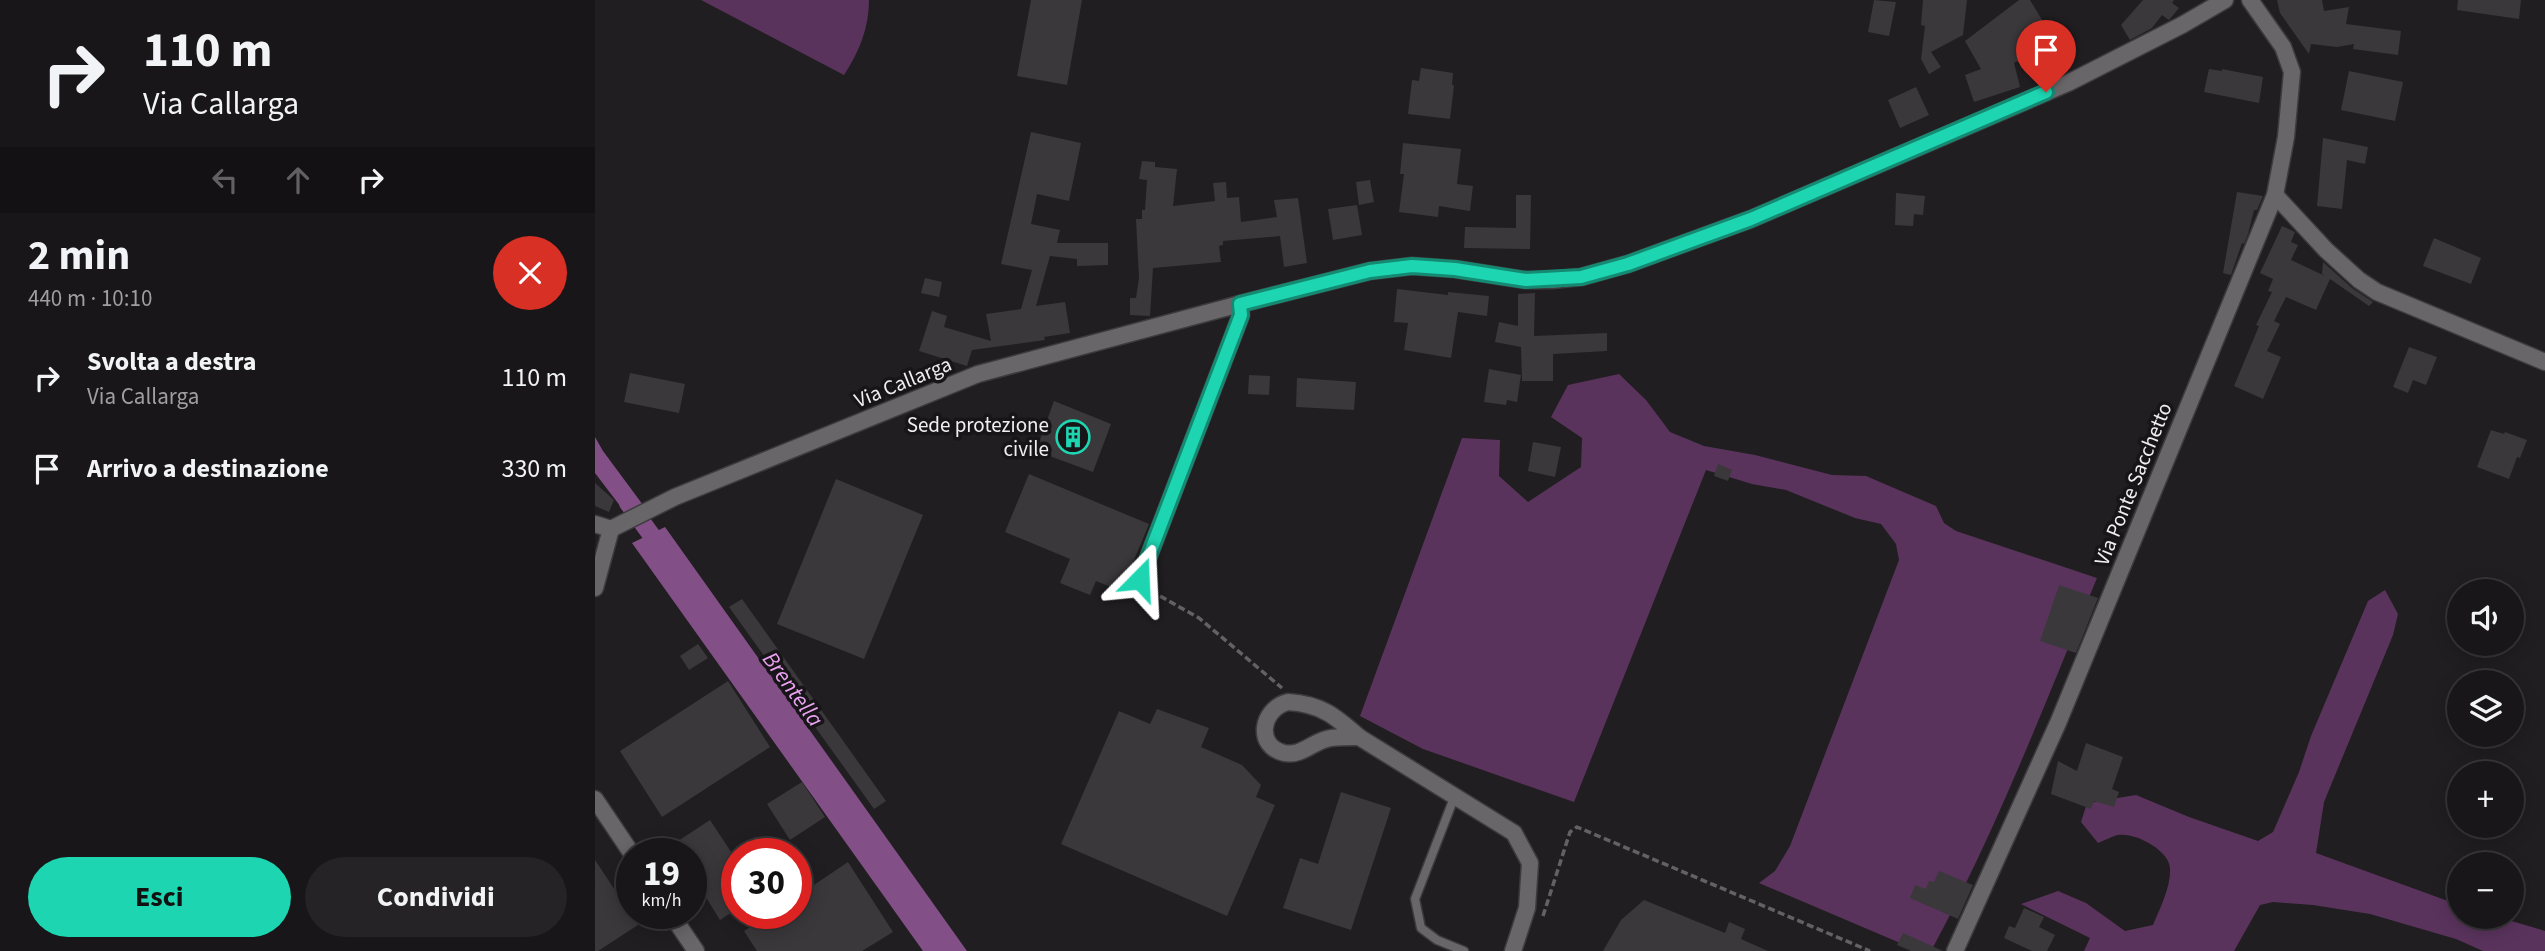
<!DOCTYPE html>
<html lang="it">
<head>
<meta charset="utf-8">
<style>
  :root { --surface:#181618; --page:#252325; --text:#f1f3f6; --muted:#9f9fa2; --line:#363537; --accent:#1ed5b1 }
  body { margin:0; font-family:"Source Sans 3",sans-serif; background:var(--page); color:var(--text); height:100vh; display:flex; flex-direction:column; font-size:26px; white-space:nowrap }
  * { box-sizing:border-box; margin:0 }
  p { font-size:23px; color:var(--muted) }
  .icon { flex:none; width:38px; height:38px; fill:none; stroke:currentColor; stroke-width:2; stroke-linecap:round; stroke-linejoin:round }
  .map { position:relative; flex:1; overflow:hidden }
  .drawer { display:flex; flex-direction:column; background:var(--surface); width:595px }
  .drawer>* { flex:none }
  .guide { background:#181618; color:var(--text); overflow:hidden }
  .controls { position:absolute; left:1852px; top:579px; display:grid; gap:14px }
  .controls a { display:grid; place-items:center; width:77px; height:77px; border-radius:50%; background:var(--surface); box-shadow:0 4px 18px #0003,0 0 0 2px var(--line); font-size:35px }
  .speed { position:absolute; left:21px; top:838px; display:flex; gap:14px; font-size:35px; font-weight:700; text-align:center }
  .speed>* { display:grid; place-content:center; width:91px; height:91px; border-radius:50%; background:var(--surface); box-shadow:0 4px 18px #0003,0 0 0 2px var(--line); line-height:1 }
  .speed small { font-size:18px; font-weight:400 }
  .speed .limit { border:10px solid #d22; background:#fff; color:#111 }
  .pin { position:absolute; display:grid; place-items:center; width:60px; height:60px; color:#fff; margin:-72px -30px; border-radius:50% 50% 50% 0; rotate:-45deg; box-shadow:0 0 7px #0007 }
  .pin .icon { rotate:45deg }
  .me { position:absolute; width:77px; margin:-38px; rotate:21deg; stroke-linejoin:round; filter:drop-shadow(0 0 5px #0008) }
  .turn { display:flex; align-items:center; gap:24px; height:147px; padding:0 28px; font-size:32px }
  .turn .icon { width:91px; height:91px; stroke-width:2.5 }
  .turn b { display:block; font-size:49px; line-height:60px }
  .lanes { display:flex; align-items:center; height:66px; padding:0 28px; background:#0003; justify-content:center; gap:35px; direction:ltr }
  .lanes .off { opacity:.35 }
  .round { display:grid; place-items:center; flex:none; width:74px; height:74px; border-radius:37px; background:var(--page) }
  .overview { display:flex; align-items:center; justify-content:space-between; height:119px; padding:0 28px }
  h1 { font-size:42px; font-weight:700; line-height:52px }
  .primary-button { display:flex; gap:14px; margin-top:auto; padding:14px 28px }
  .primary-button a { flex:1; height:80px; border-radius:42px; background:var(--accent); color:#111; font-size:28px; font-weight:700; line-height:80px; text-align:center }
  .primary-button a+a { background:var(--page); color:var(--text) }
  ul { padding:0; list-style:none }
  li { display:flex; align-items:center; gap:21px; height:91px; padding:0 28px }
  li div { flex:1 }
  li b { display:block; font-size:26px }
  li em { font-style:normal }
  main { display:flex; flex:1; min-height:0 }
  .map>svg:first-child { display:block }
</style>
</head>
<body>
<main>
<section class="drawer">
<div class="guide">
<div class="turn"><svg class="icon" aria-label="right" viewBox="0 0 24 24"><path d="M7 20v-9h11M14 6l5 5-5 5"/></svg><div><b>110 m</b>Via Callarga</div></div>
<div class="lanes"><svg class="icon off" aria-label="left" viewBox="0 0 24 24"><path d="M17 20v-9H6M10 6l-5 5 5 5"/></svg><svg class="icon off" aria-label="ahead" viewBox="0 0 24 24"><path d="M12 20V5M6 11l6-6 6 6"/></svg><svg class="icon" aria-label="right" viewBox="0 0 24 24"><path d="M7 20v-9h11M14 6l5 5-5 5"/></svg></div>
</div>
<div class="overview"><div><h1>2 min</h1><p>440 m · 10:10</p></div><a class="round" style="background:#d93025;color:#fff"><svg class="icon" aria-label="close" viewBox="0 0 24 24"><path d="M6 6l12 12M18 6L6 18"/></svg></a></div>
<ul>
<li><svg class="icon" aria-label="right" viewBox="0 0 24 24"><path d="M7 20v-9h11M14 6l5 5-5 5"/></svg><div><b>Svolta a destra</b><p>Via Callarga</p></div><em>110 m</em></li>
<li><svg class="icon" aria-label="arrive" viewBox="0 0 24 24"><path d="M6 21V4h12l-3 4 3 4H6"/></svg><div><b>Arrivo a destinazione</b></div><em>330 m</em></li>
</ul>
<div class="primary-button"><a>Esci</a><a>Condividi</a></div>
</section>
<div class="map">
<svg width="1950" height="951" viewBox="0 0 1950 951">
  <rect width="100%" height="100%" fill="#201e20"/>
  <!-- green -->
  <g fill="#5a335d">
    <path d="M 106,0 L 274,0 C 274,28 264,52 249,75 Z"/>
    <path d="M 1024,374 L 1051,400 L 1075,432 L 1109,446 L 1160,455 L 1237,475 L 1271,476 L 1341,506 L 1349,523 L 1361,531 L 1502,578 C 1450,703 1401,832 1336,951 L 1324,951 L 1164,883 L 1180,871 L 1195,846 L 1304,560 L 1301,544 L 1286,524 L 1260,518 L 1191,490 L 1157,484 L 1111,470 L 979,802 L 828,749 L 765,716 L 867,438 L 905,440 L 904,476 L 933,502 L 986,467 L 987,438 L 956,417 L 973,385 Z"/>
    <path d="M 1790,590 L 1803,614 L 1798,635 L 1729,802 L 1721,853 L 1864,905 L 1864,917 L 1903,917 L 1950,931 L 1950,951 L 1888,951 L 1861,939 L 1775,914 L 1718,905 L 1678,902 L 1665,905 L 1639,951 L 1489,951 L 1495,938 L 1426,904 L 1463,891 L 1491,903 L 1530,931 L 1558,925 C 1565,908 1576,887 1575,868 C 1574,850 1540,832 1523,835 C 1517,836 1509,841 1503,843 L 1486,822 L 1492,803 L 1541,795 L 1594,817 L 1663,841 L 1678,832 L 1704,772 L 1716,736 L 1773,601 Z"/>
  </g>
  <!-- water -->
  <g fill="#834f87">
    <path d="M 0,437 L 8,451 L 48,505 L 32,515 L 0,473 Z"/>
    <path d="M 70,527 L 372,951 L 328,951 L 37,543 Z"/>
  </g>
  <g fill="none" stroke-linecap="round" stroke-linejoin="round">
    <!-- canal -->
    <path stroke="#834f87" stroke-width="18" d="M 33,503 L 68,551"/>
  </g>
  <!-- building -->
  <g fill="#3a383a">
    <path d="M 436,0 L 487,0 L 472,85 L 422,76 Z"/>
    <path d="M 1279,0 L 1301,2 L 1294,36 L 1273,32 Z"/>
    <path d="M 1328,0 L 1372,0 L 1368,35 L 1336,52 L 1346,67 L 1334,74 L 1326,59 L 1330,26 L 1326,25 Z"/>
    <path d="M 1424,0 L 1435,0 L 1450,25 L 1449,35 L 1432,57 L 1419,63 L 1425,87 L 1379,102 L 1370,75 L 1386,69 L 1370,41 Z"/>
    <path d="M 1548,0 L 1579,0 L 1577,3 L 1584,8 L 1574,20 L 1567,15 L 1557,28 L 1535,40 L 1526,25 Z"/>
    <path d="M 1682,0 L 1727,0 L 1729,11 L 1754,7 L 1751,24 L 1806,31 L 1803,55 L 1758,49 L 1759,44 L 1742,47 L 1716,44 L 1714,54 L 1685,13 Z"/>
    <path d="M 1863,0 L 1926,0 L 1924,19 L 1862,10 Z"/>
    <path d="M 826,68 L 858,73 L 857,85 L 859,85 L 855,119 L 813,114 L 817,80 L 824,81 Z"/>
    <path d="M 1614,69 L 1627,71 L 1627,69 L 1668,77 L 1664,103 L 1609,92 Z"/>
    <path d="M 1754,71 L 1808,82 L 1800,121 L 1746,110 Z"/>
    <path d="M 1321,87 L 1334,115 L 1305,128 L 1293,100 Z"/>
    <path d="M 436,132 L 486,143 L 474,201 L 442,194 L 436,224 L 465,230 L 462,243 L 513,243 L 513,265 L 482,266 L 482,259 L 455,256 L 441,306 L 470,302 L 475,333 L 449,337 L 450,340 L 377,350 L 372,366 L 324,351 L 337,311 L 352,316 L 349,327 L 396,341 L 391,314 L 426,309 L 437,270 L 406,264 Z"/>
    <path d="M 1728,138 L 1773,147 L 1770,164 L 1752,160 L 1747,209 L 1722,206 Z"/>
    <path d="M 808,143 L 866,149 L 862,184 L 878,186 L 875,211 L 844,206 L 843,217 L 804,212 L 809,174 L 805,174 Z"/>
    <path d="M 547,161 L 560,162 L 560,167 L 582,169 L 578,206 L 620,201 L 618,183 L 631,182 L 632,198 L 644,197 L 646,222 L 682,217 L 679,200 L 703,198 L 712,263 L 689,267 L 685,236 L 628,241 L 628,245 L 624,246 L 626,262 L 558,268 L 555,316 L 535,315 L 535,298 L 541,298 L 544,278 L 541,219 L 547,219 L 547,210 L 550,210 L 552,180 L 544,179 Z"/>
    <path d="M 775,180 L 779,202 L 764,205 L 761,182 Z"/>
    <path d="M 1642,192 L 1668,196 L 1662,210 L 1659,210 L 1653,234 L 1649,244 L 1647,243 L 1636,275 L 1628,273 Z"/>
    <path d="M 1301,193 L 1330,196 L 1328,215 L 1319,214 L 1318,226 L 1300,225 Z"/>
    <path d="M 921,195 L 936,195 L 935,249 L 869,248 L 870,227 L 921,228 Z"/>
    <path d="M 762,205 L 767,235 L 738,240 L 733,209 Z"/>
    <path d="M 1687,226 L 1700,232 L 1696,242 L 1703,245 L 1696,260 L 1730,276 L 1727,274 L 1728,262 L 1757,288 L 1778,302 L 1774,306 L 1735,279 L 1721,310 L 1691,297 L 1679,321 L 1685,324 L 1672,351 L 1686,357 L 1668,399 L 1639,386 L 1664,326 L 1661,325 L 1677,292 L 1673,291 L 1678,279 L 1665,273 Z"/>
    <path d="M 1839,238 L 1886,258 L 1876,284 L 1828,266 Z"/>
    <path d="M 330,278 L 347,282 L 344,297 L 326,293 Z"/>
    <path d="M 802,289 L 853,295 L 853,292 L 894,296 L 892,316 L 863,312 L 856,358 L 809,350 L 813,323 L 799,322 Z"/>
    <path d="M 940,293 L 939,336 L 1012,333 L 1012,351 L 958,354 L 958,381 L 927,381 L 926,347 L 900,342 L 904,322 L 923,326 L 923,294 Z"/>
    <path d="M 1814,347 L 1842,357 L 1831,385 L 1818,380 L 1813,393 L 1798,387 Z"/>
    <path d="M 894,369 L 926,375 L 922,402 L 912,400 L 911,405 L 889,402 Z"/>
    <path d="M 35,373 L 90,384 L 84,413 L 29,402 Z"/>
    <path d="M 654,375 L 675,376 L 674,395 L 653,394 Z"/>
    <path d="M 702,378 L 761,382 L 759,410 L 701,407 Z"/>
    <path d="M 459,401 L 516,424 L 498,472 L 441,451 Z"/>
    <path d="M 1896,430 L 1909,434 L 1910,432 L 1932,440 L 1925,458 L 1922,457 L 1914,479 L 1882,467 Z"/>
    <path d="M 938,442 L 966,447 L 960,477 L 933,471 Z"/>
    <path d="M 1123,464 L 1137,470 L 1133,481 L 1119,476 Z"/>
    <path d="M 434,474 L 554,524 L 530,582 L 525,579 L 521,589 L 501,581 L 495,595 L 465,583 L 475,559 L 410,532 Z"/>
    <path d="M 241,479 L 328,515 L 269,659 L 182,624 Z"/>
    <path d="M 0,483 L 19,500 L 14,512 L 0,506 Z"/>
    <path d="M 1464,585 L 1503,598 L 1481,653 L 1445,641 Z"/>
    <path d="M 147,599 L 291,801 L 279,809 L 134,607 Z"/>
    <path d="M 103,644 L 113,658 L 94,670 L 85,656 Z"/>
    <path d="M 133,681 L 175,747 L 67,817 L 25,751 Z"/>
    <path d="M 562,709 L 614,728 L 606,747 L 647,765 L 666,785 L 661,797 L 680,805 L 632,916 L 466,844 L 524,711 L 555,724 Z"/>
    <path d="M 1491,743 L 1528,757 L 1517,789 L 1524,792 L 1519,807 L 1499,801 L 1496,809 L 1456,794 L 1463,761 L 1482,771 Z"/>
    <path d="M 207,782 L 230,817 L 195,840 L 172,804 Z"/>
    <path d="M 746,792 L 796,808 L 756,930 L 688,908 L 705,858 L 723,864 Z"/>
    <path d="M 115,820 L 142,861 L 142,909 L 125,920 L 96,873 L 96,854 L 83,854 L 77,845 Z"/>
    <path d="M 0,860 L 43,925 L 3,951 L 0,951 Z"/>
    <path d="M 253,862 L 298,932 L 267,951 L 162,951 L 149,931 L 176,914 L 201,914 L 201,897 Z"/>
    <path d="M 1344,871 L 1378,885 L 1363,919 L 1315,898 L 1320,885 L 1331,889 L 1334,881 L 1339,882 Z"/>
    <path d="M 1049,900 L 1130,933 L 1134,922 L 1150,929 L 1146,939 L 1173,951 L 1008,951 L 1026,920 Z"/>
    <path d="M 1429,908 L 1449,917 L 1444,927 L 1460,935 L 1452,951 L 1437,951 L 1409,938 L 1414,926 L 1420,928 Z"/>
    <path d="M 1308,933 L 1348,951 L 1316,951 L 1302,945 Z"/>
  </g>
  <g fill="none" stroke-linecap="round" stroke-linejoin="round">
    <defs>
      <path id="service" d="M 859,798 L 820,899 L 826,928 L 842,940 L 869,951"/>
      <g id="minor">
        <path d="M 1680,195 L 1731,250 L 1764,280 L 1782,292 L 1950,362"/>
        <path d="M 0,524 L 16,529 L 80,497 L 383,374 L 645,304 L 775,271 L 817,266 L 860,269 L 931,280 L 957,280 L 986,277 L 1033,264 L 1156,219 L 1473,83 L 1587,25 L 1630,0"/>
        <path d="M 545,579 L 646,315 L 645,304"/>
        <path d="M 0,588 L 16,529"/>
        <path d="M 693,702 C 726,704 740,716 764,737 C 755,737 745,737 736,738 C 719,740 707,757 689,753 C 660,746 666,709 693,702 Z"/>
        <path d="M 764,737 L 919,833 L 935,863 L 932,908 L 918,951"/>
        <path d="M 0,799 L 37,854"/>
        <path d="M 76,914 L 101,951"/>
        <path d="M 1360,951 L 1463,723 L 1680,195 L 1691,137 L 1697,72 L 1688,47 L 1655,0"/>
      </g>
    </defs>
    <!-- service casing -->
    <use href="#service" stroke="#3c3b3d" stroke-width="11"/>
    <!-- minor casing -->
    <use href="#minor" stroke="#3c3b3d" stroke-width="19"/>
    <!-- path -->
    <g stroke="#636163" stroke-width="3.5" stroke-dasharray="7 3.5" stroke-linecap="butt">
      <path d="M 556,591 L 604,618 L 687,688"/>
      <path d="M 948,916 L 975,832 L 982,827 L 1275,951"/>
    </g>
    <!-- service -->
    <use href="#service" stroke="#686668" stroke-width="8"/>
    <!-- minor -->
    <use href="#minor" stroke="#686668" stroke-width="16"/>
  </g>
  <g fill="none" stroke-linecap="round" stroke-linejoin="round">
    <defs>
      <path id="route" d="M 545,579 L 646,315 L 645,304 L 775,271 L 817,266 L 860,269 L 931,280 L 986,277 L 1033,264 L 1156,219 L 1451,92"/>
    </defs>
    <!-- route casing -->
    <use href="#route" stroke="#148a73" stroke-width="18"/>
    <!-- route -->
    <use href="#route" stroke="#1ed5b1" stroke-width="12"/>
  </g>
  <!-- icons -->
  <defs>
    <symbol id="building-ring" viewBox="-11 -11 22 22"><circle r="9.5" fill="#171517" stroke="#1ed5b1" stroke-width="1.5"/><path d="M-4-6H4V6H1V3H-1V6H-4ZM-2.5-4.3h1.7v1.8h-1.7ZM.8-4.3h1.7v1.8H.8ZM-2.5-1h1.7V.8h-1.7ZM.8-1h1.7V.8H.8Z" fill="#1ed5b1"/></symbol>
  </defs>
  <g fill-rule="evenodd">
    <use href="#building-ring" x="459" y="418" width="38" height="38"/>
  </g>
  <g text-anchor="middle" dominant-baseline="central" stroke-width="7" stroke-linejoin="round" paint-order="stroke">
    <!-- street labels -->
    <g font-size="21" fill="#efeef0" stroke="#171517">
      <text transform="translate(308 382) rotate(-22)">Via Callarga</text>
      <text transform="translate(1538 484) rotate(-68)">Via Ponte Sacchetto</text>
    </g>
    <!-- poi labels -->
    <g font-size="21" fill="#efeef0" stroke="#171517" text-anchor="end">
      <text x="454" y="425">Sede protezione<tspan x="454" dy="24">civile</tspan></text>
    </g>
    <!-- water labels -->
    <g font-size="23" font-style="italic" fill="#eda3f3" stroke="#171517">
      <text transform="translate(198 689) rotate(54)">Brentella</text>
    </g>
  </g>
</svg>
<div class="controls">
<a><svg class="icon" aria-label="sound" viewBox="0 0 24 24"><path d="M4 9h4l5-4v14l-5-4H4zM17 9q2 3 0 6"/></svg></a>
<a><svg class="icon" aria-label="layers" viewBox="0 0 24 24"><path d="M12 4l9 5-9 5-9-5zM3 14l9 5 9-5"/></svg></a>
<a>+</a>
<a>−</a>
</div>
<div class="speed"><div>19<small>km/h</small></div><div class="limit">30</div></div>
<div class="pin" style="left:1451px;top:92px;background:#d93025"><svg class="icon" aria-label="arrive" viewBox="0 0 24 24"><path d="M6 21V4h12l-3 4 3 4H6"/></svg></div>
<svg class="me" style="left:545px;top:579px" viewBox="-20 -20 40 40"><path d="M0-17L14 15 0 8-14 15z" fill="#1ed5b1" stroke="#fff" stroke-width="4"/></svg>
</div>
</main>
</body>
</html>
